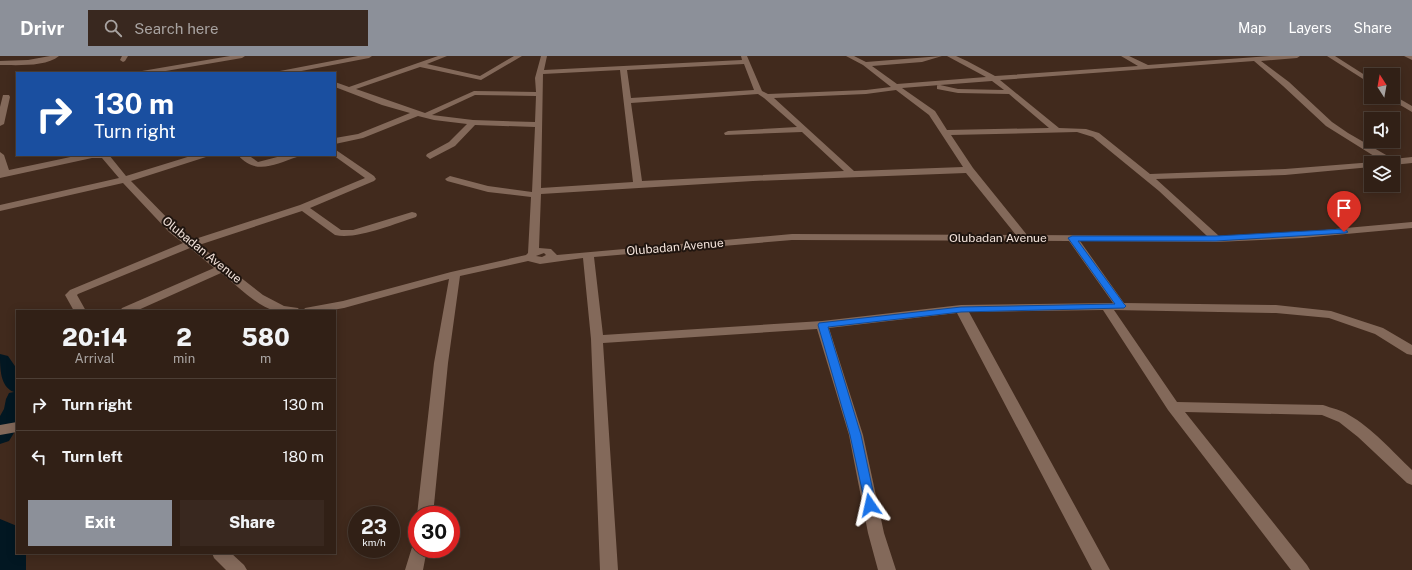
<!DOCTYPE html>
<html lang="en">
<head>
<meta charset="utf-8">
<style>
  :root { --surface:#312016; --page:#39281f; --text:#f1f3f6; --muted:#a8a3a1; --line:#4c3e35; --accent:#8c9099 }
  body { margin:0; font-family:"Public Sans",sans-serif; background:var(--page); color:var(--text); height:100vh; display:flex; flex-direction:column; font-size:15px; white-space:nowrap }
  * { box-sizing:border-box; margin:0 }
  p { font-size:13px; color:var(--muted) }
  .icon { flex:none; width:22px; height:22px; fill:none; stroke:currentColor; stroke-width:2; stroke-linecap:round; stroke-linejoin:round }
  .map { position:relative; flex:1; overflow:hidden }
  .sheet { position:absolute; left:16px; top:254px; width:320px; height:244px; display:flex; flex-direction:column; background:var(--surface); border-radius:0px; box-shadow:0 2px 10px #0003,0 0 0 1px var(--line) }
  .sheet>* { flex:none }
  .banner { position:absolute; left:16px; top:16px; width:320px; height:84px; border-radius:0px; box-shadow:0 2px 10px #0003,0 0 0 1px var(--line); background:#1a4fa0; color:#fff; overflow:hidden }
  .needle { width:26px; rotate:349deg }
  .fabs { position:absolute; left:1364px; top:12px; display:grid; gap:8px }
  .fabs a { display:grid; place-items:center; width:36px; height:36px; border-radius:0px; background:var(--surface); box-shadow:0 2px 10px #0003,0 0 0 1px var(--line); font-size:20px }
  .speed { position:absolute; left:348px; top:450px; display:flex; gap:8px; font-size:20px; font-weight:700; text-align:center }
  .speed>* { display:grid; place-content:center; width:52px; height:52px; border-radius:50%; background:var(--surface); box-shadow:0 2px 10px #0003,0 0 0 1px var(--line); line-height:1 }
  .speed small { font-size:10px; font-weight:400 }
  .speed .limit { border:6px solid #d22; background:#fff; color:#111 }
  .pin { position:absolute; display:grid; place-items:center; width:34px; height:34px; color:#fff; margin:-41px -17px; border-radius:50% 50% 50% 0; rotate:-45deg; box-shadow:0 0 4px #0007 }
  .pin .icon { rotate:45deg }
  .me { position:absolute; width:44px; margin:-22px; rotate:349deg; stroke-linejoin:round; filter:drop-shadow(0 0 3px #0008) }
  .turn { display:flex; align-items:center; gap:14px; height:84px; padding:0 12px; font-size:18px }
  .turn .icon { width:52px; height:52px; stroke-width:2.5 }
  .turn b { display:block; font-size:28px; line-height:34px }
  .eta { display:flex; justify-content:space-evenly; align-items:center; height:68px; text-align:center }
  .eta b { font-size:24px; font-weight:800; line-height:28px }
  .cta { display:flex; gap:8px; margin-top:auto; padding:8px 12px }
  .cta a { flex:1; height:46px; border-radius:0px; background:var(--accent); color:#fff; font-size:16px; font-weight:800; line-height:46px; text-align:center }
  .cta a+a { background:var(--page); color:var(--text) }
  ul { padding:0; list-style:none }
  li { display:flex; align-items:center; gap:12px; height:52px; padding:0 12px; border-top:1px solid var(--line) }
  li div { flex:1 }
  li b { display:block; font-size:15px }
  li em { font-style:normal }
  header { display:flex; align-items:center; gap:24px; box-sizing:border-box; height:56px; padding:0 20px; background:var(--accent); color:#fff }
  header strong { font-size:19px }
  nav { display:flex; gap:22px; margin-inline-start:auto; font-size:14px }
  .search { width:280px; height:36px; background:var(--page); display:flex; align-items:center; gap:10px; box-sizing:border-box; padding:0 14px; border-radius:0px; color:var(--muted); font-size:15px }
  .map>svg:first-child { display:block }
</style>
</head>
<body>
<header>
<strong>Drivr</strong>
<div class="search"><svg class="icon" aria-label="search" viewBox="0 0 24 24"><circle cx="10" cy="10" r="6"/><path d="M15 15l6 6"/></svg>Search here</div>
<nav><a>Map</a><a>Layers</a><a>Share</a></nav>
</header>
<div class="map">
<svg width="1412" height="514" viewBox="0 0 1412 514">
  <rect width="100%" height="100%" fill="#412a1d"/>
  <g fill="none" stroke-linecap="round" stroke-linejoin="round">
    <!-- river -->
    <g fill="#021722" fill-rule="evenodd">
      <path d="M 0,298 L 8,300 L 17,313 L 17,372 L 9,385 L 0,388 L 0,360 L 4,353 L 6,343 L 9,337 L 14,336 C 0,331 0,312 0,298 Z"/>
      <path d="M 0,463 L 17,470 L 17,497 L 26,497 L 26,514 L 0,514 Z"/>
    </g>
    <!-- minor -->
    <g fill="#83695a" fill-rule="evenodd">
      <path d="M 50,0 L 59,0 C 46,11 17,9 0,9 L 0,5 L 28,4 Z"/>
      <path d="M 122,0 L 128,0 L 125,5 L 123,6 L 120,4 Z"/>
      <path d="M 230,0 L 245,0 L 242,2 L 154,17 L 138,17 L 142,15 Z"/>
      <path d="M 358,0 L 372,0 L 369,2 L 291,17 L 276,17 L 280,15 Z"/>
      <path d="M 438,0 L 447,0 L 427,8 L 480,20 L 514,0 L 522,0 L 481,24 L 420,11 L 356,33 L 425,57 L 474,35 L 536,36 L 535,22 L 541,0 L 547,0 L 544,14 L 742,4 L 741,0 L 747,0 L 762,35 L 768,38 L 866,34 L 891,31 L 863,9 L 846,0 L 854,0 L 866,6 L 942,0 L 922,6 L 872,10 L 897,28 L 986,21 L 947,0 L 956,0 L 967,5 L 995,20 L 1138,10 L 1121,0 L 1129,0 L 1148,9 L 1270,0 L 1300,0 L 1297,2 L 1261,5 L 1289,26 L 1332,66 L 1348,77 L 1393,103 L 1412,101 L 1412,107 L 1393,109 L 1393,107 L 1380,107 L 1382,105 L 1326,70 L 1283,30 L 1254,5 L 1000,24 L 1059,72 L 1086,73 L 1099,77 L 1150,118 L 1285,113 L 1374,106 L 1371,107 L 1371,111 L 1285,119 L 1156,123 L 1219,180 L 1302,176 L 1412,166 L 1412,172 L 1302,182 L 1216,186 L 1080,185 L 1124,247 L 1276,249 L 1331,255 L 1383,272 L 1412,289 L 1412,299 L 1407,298 L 1375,278 L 1329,262 L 1276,257 L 1114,254 L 1177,346 L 1323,349 C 1331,352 1342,354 1349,359 C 1371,371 1393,396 1412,414 L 1412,429 L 1407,427 L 1358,381 L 1339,366 L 1322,359 L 1185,356 L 1307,509 L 1310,514 L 1291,514 L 1168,354 L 1103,254 L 969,256 L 1110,514 L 1092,514 L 957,257 L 829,272 L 863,379 L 884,477 L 896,514 L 878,514 L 868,477 L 849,379 L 817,273 L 603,287 L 618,514 L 600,514 L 591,283 L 583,202 L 540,208 L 528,205 L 460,220 L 448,307 L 433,459 L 417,459 L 434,307 L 449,223 L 344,252 L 327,255 L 303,255 L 305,252 L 343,245 L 451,216 L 526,199 L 528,197 L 531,141 L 488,136 L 447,125 L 445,123 L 450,120 L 488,130 L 532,136 L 535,71 L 475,69 L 455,90 L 430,103 L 426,100 L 427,98 L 449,86 L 467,68 L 434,64 L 418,60 L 363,82 L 335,88 L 335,82 L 358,78 L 410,57 L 382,49 L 335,31 L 335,26 L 349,31 ZM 744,8 L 754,34 L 631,42 L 627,14 ZM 620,14 L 633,126 L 541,132 L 543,18 ZM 992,25 L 1004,34 L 958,33 L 940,29 ZM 937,29 L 937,33 L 958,37 L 1009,38 L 1049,72 L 947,74 L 935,55 L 902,32 L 940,29 ZM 896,34 L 929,59 L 963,111 L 854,115 L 774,42 L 866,38 ZM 758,38 L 764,42 L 797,71 L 728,75 L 724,77 L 725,79 L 802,76 L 844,115 L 642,125 L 631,47 ZM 475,39 L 536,40 L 535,66 L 473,64 L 432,59 ZM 1077,76 L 1093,81 L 1159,135 L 1207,180 L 1027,179 L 973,112 L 951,79 ZM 966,117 L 1016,179 L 792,178 L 557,199 L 551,193 L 539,192 L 541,138 L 753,125 ZM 792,184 L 1069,185 L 1113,247 L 961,249 L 822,265 L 603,279 L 594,201 ZM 544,197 L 546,199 L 542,201 L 536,200 Z"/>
      <path d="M 1327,0 L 1335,0 L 1371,23 L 1371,28 Z"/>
      <path d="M 1404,0 L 1412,0 L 1412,4 Z"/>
      <path d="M 3,39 L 9,39 L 10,41 L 4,68 L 0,70 L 0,51 Z"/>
      <path d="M 1393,39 L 1412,50 L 1412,56 L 1390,43 L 1389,41 L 1393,41 Z"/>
      <path d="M 336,94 L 374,120 L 376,123 L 374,125 L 310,152 L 341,174 L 353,174 L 412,156 L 416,157 L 417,159 L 416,161 C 394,168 356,184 335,179 L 302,155 L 199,189 L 263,239 L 284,250 L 298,252 L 300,255 C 292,255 282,257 275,255 C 255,249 237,229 221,217 L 136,255 L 120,255 L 122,252 L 214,212 L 190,192 L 78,238 L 77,239 L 86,255 L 74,255 L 65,239 L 70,234 L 183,187 L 169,176 L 123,127 L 0,155 L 0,149 L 119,122 L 102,102 L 92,102 L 0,122 L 0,96 L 4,99 L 9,114 L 80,99 L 109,99 L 126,120 L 194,99 L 207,99 L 206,101 L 131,125 L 177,172 L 192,184 L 300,149 L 365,122 L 333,99 L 335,99 Z"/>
      <path d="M 238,99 L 248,99 L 258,106 L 285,99 L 298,99 L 297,101 C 275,108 256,120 238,99 Z"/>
      <path d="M 17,366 L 17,376 L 0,379 L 0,369 Z"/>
      <path d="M 417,487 L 417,493 L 427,493 L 423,514 L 405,514 L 413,488 Z"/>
      <path d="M 212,497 L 231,497 L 244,509 L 247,514 L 226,514 L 214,502 Z"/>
    </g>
  </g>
  <!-- route -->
  <path fill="#1a73e8" stroke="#114b97" d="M 1344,173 L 1348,176 L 1346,177 L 1216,185 L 1078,185 L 1124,248 L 1126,250 L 1124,252 L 961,256 L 828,271 L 861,379 L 876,449 L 874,452 L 870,454 L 866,452 L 850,379 L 818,269 L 819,267 L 961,251 L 1115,248 L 1068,182 L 1072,180 L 1216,180 Z"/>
  <g text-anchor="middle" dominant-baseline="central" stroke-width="4" stroke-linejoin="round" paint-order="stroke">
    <!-- street labels -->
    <g font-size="12" fill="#f2e2da" stroke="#20150f">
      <text x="998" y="182">Olubadan Avenue</text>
      <text transform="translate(675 191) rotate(-5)">Olubadan Avenue</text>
      <text transform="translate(202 194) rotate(39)">Olubadan Avenue</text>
    </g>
  </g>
</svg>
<div class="fabs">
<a><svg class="needle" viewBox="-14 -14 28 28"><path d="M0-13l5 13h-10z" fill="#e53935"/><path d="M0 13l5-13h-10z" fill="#a8a3a1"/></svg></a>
<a><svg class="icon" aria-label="sound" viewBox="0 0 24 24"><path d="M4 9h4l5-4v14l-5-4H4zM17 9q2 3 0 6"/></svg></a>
<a><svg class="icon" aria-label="layers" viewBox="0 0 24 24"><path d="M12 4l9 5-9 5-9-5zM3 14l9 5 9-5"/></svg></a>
</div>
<div class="speed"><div>23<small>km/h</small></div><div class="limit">30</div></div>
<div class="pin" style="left:1344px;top:176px;background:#d93025"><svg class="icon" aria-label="arrive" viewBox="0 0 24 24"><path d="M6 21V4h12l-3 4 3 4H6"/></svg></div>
<svg class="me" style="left:870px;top:449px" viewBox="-20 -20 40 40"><path d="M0-17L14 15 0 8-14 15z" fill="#1a73e8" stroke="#fff" stroke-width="4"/></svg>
<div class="banner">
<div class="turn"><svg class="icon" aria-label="right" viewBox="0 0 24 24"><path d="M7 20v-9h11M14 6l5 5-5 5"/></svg><div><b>130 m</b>Turn right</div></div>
</div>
<section class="sheet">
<div class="eta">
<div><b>20:14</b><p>Arrival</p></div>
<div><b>2</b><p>min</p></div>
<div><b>580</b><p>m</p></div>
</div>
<ul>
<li><svg class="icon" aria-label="right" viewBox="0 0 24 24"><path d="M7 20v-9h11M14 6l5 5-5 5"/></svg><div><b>Turn right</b></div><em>130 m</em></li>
<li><svg class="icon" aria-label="left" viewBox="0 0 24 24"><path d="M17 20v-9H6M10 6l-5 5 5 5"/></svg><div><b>Turn left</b></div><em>180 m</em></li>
</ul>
<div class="cta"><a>Exit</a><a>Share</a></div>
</section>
</div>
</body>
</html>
